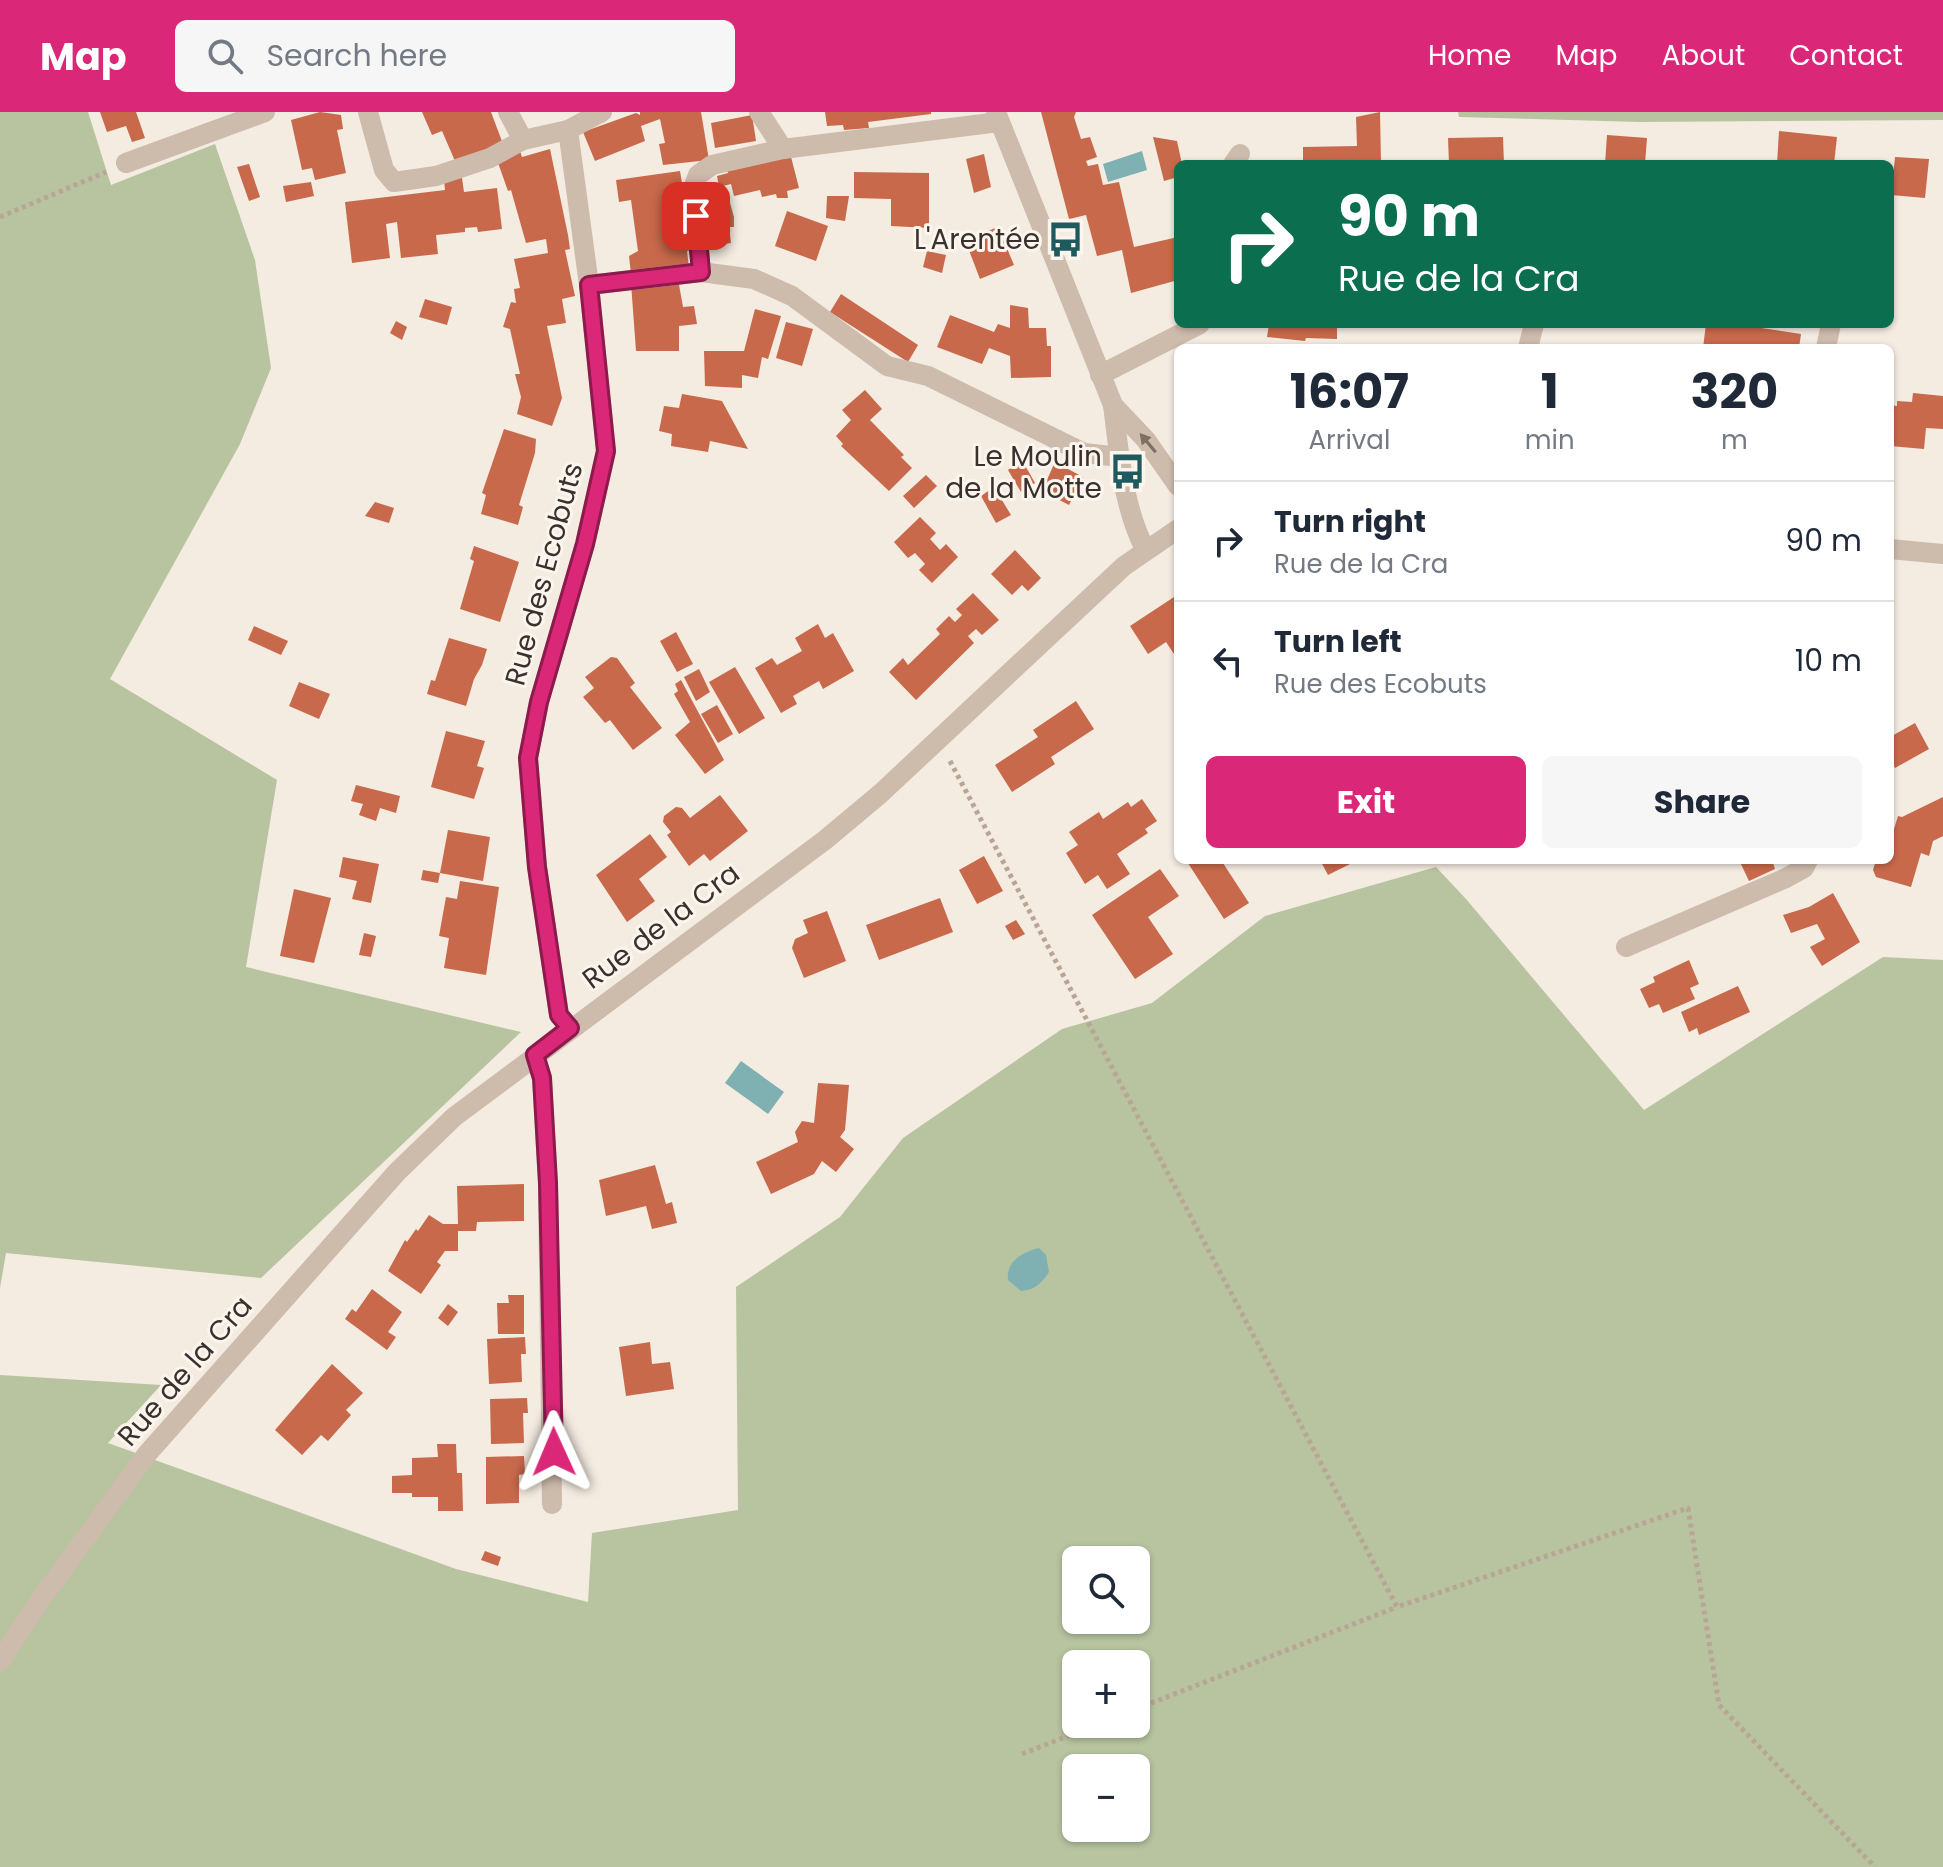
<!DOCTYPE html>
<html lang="en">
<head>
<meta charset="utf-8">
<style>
  :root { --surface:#fff; --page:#f6f6f7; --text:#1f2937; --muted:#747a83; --line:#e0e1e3; --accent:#db2777 }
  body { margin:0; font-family:Poppins,sans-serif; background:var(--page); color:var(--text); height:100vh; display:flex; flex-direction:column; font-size:30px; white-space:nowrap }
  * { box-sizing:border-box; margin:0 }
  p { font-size:26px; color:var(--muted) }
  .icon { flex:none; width:44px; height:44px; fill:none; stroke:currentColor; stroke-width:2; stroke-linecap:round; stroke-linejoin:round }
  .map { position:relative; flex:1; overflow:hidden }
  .details { position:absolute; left:1174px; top:232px; width:720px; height:520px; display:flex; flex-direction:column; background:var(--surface); border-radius:12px; box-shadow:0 2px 6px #0004 }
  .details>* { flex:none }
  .top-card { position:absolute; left:1174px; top:48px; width:720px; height:168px; border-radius:12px; box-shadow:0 2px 6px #0004; background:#0b6e4f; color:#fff; overflow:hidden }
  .tools { position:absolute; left:1062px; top:1434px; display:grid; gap:16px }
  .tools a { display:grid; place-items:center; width:88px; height:88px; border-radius:12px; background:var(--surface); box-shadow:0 2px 6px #0004; font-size:40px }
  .pin { position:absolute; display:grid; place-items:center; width:68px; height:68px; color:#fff; margin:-34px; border-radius:16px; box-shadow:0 4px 12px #0006 }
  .me { position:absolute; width:88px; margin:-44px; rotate:359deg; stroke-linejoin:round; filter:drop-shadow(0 0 6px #0008) }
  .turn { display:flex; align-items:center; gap:28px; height:168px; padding:0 32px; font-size:36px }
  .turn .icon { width:104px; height:104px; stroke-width:2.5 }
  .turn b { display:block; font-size:56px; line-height:68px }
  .eta { display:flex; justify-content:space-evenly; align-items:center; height:136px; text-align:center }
  .eta b { font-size:48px; font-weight:700; line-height:56px }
  .button { display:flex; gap:16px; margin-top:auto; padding:16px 32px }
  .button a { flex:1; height:92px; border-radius:12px; background:var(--accent); color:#fff; font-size:32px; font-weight:700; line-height:92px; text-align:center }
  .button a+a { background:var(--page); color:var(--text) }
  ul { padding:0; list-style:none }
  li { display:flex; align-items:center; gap:24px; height:120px; padding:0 32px; border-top:2px solid var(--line) }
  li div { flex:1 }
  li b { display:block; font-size:30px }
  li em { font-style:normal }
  header { display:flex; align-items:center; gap:48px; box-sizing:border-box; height:112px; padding:0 40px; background:var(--accent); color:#fff }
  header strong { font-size:38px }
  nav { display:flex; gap:44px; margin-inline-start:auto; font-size:28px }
  .search { width:560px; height:72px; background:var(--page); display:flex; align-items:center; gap:20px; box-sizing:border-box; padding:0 28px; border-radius:12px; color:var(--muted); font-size:30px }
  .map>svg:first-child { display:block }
</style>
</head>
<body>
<header>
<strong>Map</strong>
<div class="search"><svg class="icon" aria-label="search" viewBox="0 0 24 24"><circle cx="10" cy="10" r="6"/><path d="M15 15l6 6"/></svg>Search here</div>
<nav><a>Home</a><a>Map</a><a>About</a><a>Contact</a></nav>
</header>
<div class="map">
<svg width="1943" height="1755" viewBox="0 0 1943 1755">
  <rect width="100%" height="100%" fill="#f4ebe1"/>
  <!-- green -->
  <g fill="#b8c4a0" fill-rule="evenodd">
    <path d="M 0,0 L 88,0 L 111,73 L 215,32 L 255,148 L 271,256 L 240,332 L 110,567 L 277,668 L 246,855 L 521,920 L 261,1166 L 6,1141 L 0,1176 Z"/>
    <path d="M 1458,0 L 1943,0 L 1943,8 L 1640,10 L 1459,5 Z"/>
    <path d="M 1436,755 L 1466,787 L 1644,998 L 1883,845 L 1943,848 L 1943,1755 L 0,1755 L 0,1263 L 161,1273 L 108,1331 L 456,1457 L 588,1490 L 592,1421 L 738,1398 L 736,1175 L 840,1105 L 903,1026 L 1062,917 L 1152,891 L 1265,804 ZM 1076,1448 L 1136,1448 L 1136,1508 L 1076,1508 ZM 1076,1552 L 1136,1552 L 1136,1612 L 1076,1612 ZM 1076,1656 L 1136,1656 L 1136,1716 L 1076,1716 Z"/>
  </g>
  <!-- water -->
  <g fill="#7fb0b2">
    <path d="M 1142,39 L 1147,58 L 1108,70 L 1103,52 Z"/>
    <path d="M 741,949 L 784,980 L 768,1002 L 725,971 Z"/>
    <path d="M 1039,1136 L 1046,1143 L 1049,1160 C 1042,1171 1035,1178 1021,1179 L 1008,1168 C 1006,1149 1023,1140 1039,1136 Z"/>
  </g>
  <!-- building -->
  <g fill="#c8694b">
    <path d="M 100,0 L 136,0 L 145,26 L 132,30 L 126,14 L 107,20 Z"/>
    <path d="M 320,0 L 341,3 L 343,17 L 337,18 L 346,61 L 315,68 L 312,56 L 302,58 L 291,8 Z"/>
    <path d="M 422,0 L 491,0 L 503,32 L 455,49 L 442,19 L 432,23 Z"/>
    <path d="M 640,0 L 701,0 L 709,48 L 663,53 L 659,32 L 665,31 L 660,7 L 641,14 L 645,29 L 595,49 L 583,20 L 636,1 L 640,3 Z"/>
    <path d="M 825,0 L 931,0 L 931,2 L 868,10 L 869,16 L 844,18 L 843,13 L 827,14 Z"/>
    <path d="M 1041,0 L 1076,0 L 1074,5 L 1081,27 L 1090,25 L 1097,45 L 1086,49 L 1088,54 L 1098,52 L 1103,73 L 1119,70 L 1134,135 L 1178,125 L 1178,168 L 1131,181 L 1122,138 L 1097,144 L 1086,103 L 1069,107 Z"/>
    <path d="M 1380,0 L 1381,50 L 1303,52 L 1303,35 L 1357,34 L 1356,5 Z"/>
    <path d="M 752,3 L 756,29 L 715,36 L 711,11 Z"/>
    <path d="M 1779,19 L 1837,25 L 1834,52 L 1777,52 Z"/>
    <path d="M 1607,23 L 1647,26 L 1645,52 L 1605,52 Z"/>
    <path d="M 1153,25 L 1177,29 L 1182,52 L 1178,52 L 1178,65 L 1164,69 Z"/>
    <path d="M 1503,25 L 1504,52 L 1449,52 L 1448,26 Z"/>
    <path d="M 550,37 L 568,123 L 570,137 L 565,138 L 575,184 L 562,187 L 566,211 L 547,214 L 562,286 L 552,314 L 517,302 L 521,285 L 515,262 L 520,262 L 510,217 L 503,215 L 511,190 L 516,191 L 514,177 L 520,176 L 514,147 L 548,141 L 546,127 L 526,131 L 511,78 L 508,79 L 497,48 L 520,39 L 522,45 Z"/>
    <path d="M 790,41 L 799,76 L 787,79 L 788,86 L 777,86 L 776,82 L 762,85 L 760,78 L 734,84 L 731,72 L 719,75 L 717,64 L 728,61 L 727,55 Z"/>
    <path d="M 984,42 L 991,75 L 974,81 L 966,47 Z"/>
    <path d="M 1895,45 L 1929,47 L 1925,86 L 1891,83 Z"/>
    <path d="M 249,52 L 260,85 L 249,89 L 237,55 Z"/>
    <path d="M 680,59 L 693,138 L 687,139 L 689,155 L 631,162 L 629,144 L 638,139 L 631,88 L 619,90 L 616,68 Z"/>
    <path d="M 854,60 L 929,61 L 929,116 L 891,114 L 891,87 L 854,86 Z"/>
    <path d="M 462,66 L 464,80 L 497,76 L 502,117 L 478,120 L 477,115 L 465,116 L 465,120 L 436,123 L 438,142 L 401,146 L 397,110 L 386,112 L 390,146 L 352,151 L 345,90 L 445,78 L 444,68 Z"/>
    <path d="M 311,70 L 314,84 L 286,90 L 283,74 Z"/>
    <path d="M 728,84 L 734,105 L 734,115 L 729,115 L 731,131 L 713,134 L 701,90 Z"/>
    <path d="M 827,84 L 849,84 L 845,109 L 826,106 Z"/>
    <path d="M 787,99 L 828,114 L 816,149 L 775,134 Z"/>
    <path d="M 998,115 L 1014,153 L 980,167 L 965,128 Z"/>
    <path d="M 927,139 L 946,143 L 942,161 L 923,155 Z"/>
    <path d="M 678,167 L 683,195 L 694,194 L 697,212 L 679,214 L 679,239 L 636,239 L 631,171 Z"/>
    <path d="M 841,182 L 918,233 L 908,250 L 830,200 Z"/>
    <path d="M 425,187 L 452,195 L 447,213 L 419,205 Z"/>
    <path d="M 1010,193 L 1028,196 L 1029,216 L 1046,216 L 1047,234 L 1051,234 L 1051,265 L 1011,266 L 1010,244 L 989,236 L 982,252 L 937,235 L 950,203 L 994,220 L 998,212 L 1010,216 Z"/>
    <path d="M 755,197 L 781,204 L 768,247 L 762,245 L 758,266 L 742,263 L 742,276 L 705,274 L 704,239 L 744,239 Z"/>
    <path d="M 396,209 L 407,215 L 402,228 L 390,221 Z"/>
    <path d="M 786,210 L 813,217 L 802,254 L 776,246 Z"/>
    <path d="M 1269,212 L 1337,212 L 1337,227 L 1306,226 L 1305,229 L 1267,225 Z"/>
    <path d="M 1706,212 L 1734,212 L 1801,222 L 1799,236 L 1703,236 Z"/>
    <path d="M 865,278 L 882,297 L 870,308 L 904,343 L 901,345 L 912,356 L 889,379 L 841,334 L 843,332 L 836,324 L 851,308 L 842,298 Z"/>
    <path d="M 1913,281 L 1943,284 L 1943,317 L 1926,316 L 1924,337 L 1890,334 L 1890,293 L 1897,294 L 1897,289 L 1912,290 Z"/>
    <path d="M 682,282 L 722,289 L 748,337 L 710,329 L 708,340 L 671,334 L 672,322 L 659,319 L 664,294 L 679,296 Z"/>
    <path d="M 504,317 L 536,327 L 535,341 L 519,393 L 523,395 L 518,413 L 481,402 L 486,383 L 482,381 Z"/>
    <path d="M 1022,348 L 1035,371 L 1021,380 L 1008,358 Z"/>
    <path d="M 1055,350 L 1083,365 L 1069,393 L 1042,379 Z"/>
    <path d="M 926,363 L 937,374 L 914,396 L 903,384 Z"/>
    <path d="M 994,375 L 1011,403 L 996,411 L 981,384 Z"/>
    <path d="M 375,390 L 394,396 L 389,411 L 365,404 Z"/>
    <path d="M 920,405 L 936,421 L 930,427 L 940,438 L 946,432 L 958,445 L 932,471 L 919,458 L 925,452 L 915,441 L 908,446 L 894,430 Z"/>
    <path d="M 474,434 L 519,450 L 500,510 L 460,497 L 474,449 L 470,447 Z"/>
    <path d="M 1015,438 L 1041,466 L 1028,479 L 1022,473 L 1012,483 L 991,462 Z"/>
    <path d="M 973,481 L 999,508 L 982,523 L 976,517 L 968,524 L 974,531 L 916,588 L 889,560 L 903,546 L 908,553 L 940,522 L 936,517 L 949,504 L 955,510 L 962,503 L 956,497 Z"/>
    <path d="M 1174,485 L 1178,491 L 1178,548 L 1166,530 L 1148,542 L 1130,514 Z"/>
    <path d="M 818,512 L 825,526 L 833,521 L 854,559 L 823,577 L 819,569 L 793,584 L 797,592 L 781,601 L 755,556 L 772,546 L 777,553 L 802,539 L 795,526 Z"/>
    <path d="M 254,514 L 288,529 L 281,543 L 248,528 Z"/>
    <path d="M 676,520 L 693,552 L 677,560 L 660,529 Z"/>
    <path d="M 449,526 L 487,537 L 482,553 L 474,567 L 466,594 L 427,582 L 431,568 L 435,569 Z"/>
    <path d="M 611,545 L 617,546 L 635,571 L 630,575 L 662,616 L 633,638 L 610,608 L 605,611 L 583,585 L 594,576 L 585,565 Z"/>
    <path d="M 735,555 L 765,606 L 739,622 L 709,570 Z"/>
    <path d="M 699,557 L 710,580 L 696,589 L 684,565 Z"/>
    <path d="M 681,568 L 724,648 L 705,662 L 675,623 L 690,610 L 674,582 L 678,579 L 675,572 Z"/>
    <path d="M 299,570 L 330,582 L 319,607 L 289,594 Z"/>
    <path d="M 1076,589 L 1094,617 L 1051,645 L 1055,652 L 1012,680 L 995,653 L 1038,625 L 1033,618 Z"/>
    <path d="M 717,593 L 733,622 L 718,631 L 701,602 Z"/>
    <path d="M 1915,611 L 1929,637 L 1895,656 L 1890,647 L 1890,625 Z"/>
    <path d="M 446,619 L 485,629 L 477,654 L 484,656 L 474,687 L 431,675 Z"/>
    <path d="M 356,673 L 400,684 L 396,701 L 380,696 L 376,709 L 359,703 L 363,692 L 351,689 Z"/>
    <path d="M 720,683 L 748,719 L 710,749 L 704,742 L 689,754 L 667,723 L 671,720 L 663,710 L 664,704 L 676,695 L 682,696 L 690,706 Z"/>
    <path d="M 1943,685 L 1943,724 L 1933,729 L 1929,744 L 1921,741 L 1911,775 L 1876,765 L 1873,758 L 1876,748 L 1890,748 L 1890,730 L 1898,704 L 1902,705 Z"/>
    <path d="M 1142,687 L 1157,709 L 1145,717 L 1148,721 L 1117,742 L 1130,762 L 1107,777 L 1098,763 L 1085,772 L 1066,741 L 1078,733 L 1069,720 L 1099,700 L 1103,707 L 1128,690 L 1131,695 Z"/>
    <path d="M 448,718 L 490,725 L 483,769 L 440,761 Z"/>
    <path d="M 650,722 L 667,745 L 639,767 L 655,789 L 627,810 L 596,763 Z"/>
    <path d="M 984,744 L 1003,779 L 977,792 L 959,758 Z"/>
    <path d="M 343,745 L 379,752 L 371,791 L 352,787 L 357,769 L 339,765 Z"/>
    <path d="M 1186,748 L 1221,748 L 1249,791 L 1224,807 Z"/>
    <path d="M 1320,748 L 1358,748 L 1328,763 Z"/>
    <path d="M 1739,748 L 1772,748 L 1775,757 L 1749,769 Z"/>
    <path d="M 1160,757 L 1179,784 L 1148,805 L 1173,842 L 1135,867 L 1092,803 Z"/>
    <path d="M 423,758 L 440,761 L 438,771 L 421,768 Z"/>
    <path d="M 460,769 L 499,775 L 486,863 L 444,856 L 449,826 L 439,824 L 446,785 L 457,787 Z"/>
    <path d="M 294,777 L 331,786 L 314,851 L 280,844 Z"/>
    <path d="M 1833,781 L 1860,830 L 1822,854 L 1810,835 L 1825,827 L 1817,812 L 1791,821 L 1783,803 L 1809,795 Z"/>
    <path d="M 940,786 L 953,820 L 879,848 L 866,813 Z"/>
    <path d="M 827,799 L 846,849 L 804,866 L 792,836 L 795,827 L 808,821 L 803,808 Z"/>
    <path d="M 1016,808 L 1025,822 L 1013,828 L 1005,814 Z"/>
    <path d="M 364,821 L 376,824 L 371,845 L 359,843 Z"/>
    <path d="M 1689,848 L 1699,872 L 1690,876 L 1695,887 L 1663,901 L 1659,892 L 1649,896 L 1640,877 L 1655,870 L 1653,865 Z"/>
    <path d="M 1738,874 L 1750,900 L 1699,923 L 1697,916 L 1689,920 L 1681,900 Z"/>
    <path d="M 818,971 L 849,973 L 845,1018 L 840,1025 L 854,1037 L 836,1060 L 822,1049 L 814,1062 L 771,1082 L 756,1050 L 798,1030 L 795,1020 L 802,1009 L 814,1011 Z"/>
    <path d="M 655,1053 L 666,1092 L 672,1090 L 677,1111 L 652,1117 L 646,1094 L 606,1104 L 599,1068 Z"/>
    <path d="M 524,1072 L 524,1109 L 477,1110 L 476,1119 L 458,1119 L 458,1139 L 445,1139 L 437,1150 L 441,1153 L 421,1182 L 388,1159 L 405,1128 L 407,1130 L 416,1117 L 418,1119 L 429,1103 L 443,1112 L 458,1112 L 457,1074 Z"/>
    <path d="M 372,1177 L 402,1200 L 388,1220 L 396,1225 L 387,1238 L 345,1207 L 352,1197 L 356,1200 Z"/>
    <path d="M 508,1183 L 524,1183 L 524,1222 L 498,1222 L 497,1191 L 509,1191 Z"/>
    <path d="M 448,1192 L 458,1200 L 448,1214 L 438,1206 Z"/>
    <path d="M 525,1225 L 526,1242 L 521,1242 L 522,1270 L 489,1272 L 487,1227 Z"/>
    <path d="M 650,1230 L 652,1252 L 670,1250 L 674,1277 L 626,1284 L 619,1235 Z"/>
    <path d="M 332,1252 L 363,1281 L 346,1298 L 351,1303 L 328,1329 L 321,1323 L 302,1343 L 275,1318 Z"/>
    <path d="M 527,1286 L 528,1301 L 523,1301 L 524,1331 L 491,1332 L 490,1287 Z"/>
    <path d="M 437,1332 L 456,1332 L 457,1361 L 462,1361 L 463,1399 L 438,1399 L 438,1385 L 412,1385 L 412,1381 L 392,1381 L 392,1364 L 412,1363 L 412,1346 L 438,1345 Z"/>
    <path d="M 524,1344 L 525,1362 L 519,1363 L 519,1391 L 486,1392 L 486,1345 Z"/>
    <path d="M 485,1439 L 501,1445 L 498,1454 L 481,1448 Z"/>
  </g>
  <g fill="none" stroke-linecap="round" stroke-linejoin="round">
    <!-- path -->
    <g stroke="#b9a596" stroke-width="5" stroke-dasharray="4 4" stroke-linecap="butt">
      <path d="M 0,105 L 106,60"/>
      <path d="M 950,649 L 1397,1495 L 1688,1396 L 1719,1593 L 1875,1755"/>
      <path d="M 1136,1597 L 1397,1495"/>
      <path d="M 1022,1642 L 1098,1612"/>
    </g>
    <!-- minor -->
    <g stroke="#cdbbac" stroke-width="20">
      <path d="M 368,0 L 384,58 L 394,70 L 436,64 L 490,46 L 523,28 L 568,18 L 602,0"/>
      <path d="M 508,0 L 523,28"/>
      <path d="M 759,0 L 783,37"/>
      <path d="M 996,0 L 1113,293 L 1146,328 L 1178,374"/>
      <path d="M 568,18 L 589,173 L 606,339 L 585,432 L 539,590 L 528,646 L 537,755 L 559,903 L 570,916"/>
      <path d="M 126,51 L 265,0"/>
      <path d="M 1233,52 L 1240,42"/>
      <path d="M 701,160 L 693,76 L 698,63 L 712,53 L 783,37 L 999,10"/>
      <path d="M 589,173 L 701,160 L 754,167 L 792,184 L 887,254 L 928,264 L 1084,341 L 1120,345"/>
      <path d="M 1528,236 L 1534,212"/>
      <path d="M 1826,236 L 1831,212"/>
      <path d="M 1100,263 L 1200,212"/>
      <path d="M 1113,293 C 1119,340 1123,395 1145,437"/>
      <path d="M 1890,437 L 1943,442"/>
      <path d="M 1626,835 L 1786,766 L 1804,756 L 1808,748"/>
      <path d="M 535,943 L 542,966 L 548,1071 L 552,1392"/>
      <path d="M 0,1550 L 38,1491 L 147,1342 L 397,1060 L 454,1005 L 825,728 L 880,682 L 1124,454 L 1178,417"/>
    </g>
  </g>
  <!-- one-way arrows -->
  <defs><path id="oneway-solid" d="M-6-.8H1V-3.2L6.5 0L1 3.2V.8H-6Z" transform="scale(2)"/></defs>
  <use fill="#7d6f65" href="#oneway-solid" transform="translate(1148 331) rotate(-130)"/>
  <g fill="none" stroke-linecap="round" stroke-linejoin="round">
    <defs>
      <path id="route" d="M 554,1340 L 548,1071 L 542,966 L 535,943 L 570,916 L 559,903 L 537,755 L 528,646 L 539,590 L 585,432 L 606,339 L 589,173 L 701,160 L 696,104"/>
    </defs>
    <!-- route casing -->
    <use href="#route" stroke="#8e194d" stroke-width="20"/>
    <!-- route -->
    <use href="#route" stroke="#db2777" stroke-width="14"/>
  </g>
  <!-- icons -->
  <defs>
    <symbol id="bus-bare" viewBox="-9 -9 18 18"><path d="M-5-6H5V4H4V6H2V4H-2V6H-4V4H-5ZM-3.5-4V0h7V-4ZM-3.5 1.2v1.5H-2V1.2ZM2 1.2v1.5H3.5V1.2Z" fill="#1f5a5e" stroke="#fbf5ee" stroke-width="2.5" paint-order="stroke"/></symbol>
  </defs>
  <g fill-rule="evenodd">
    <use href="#bus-bare" x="1040" y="102" width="51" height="51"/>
    <use href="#bus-bare" x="1102" y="334" width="51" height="51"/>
  </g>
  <g text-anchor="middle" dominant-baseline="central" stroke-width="6" stroke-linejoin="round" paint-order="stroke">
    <!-- poi labels -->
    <g font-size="28" fill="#3b302b" stroke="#fbf5ee" text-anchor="end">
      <text x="1040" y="127">L'Arentée</text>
      <text x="1102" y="344">Le Moulin<tspan x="1102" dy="32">de la Motte</tspan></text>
    </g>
    <!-- street labels -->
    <g font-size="28" fill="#3b302b" stroke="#fbf5ee">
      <text transform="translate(544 462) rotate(-75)">Rue des Ecobuts</text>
      <text transform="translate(661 814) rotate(-37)">Rue de la Cra</text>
      <text transform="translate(185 1259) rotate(-49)">Rue de la Cra</text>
    </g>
  </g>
</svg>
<div class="tools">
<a><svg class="icon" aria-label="search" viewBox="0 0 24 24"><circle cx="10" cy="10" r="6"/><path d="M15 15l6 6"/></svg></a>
<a>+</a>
<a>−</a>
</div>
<div class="pin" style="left:696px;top:104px;background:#d93025"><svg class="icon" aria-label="arrive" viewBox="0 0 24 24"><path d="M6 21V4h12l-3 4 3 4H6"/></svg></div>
<svg class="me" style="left:554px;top:1340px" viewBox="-20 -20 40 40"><path d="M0-17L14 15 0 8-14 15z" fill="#db2777" stroke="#fff" stroke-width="4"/></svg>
<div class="top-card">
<div class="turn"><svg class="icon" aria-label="right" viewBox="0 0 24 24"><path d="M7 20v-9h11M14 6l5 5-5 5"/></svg><div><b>90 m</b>Rue de la Cra</div></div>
</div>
<section class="details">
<div class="eta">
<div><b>16:07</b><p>Arrival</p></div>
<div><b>1</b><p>min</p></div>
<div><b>320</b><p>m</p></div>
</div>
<ul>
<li><svg class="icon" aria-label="right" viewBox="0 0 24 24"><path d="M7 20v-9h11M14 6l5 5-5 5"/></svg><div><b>Turn right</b><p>Rue de la Cra</p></div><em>90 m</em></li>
<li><svg class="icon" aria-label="left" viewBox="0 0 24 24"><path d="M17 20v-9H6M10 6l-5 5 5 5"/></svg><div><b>Turn left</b><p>Rue des Ecobuts</p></div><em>10 m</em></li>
</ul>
<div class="button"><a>Exit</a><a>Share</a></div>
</section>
</div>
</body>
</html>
